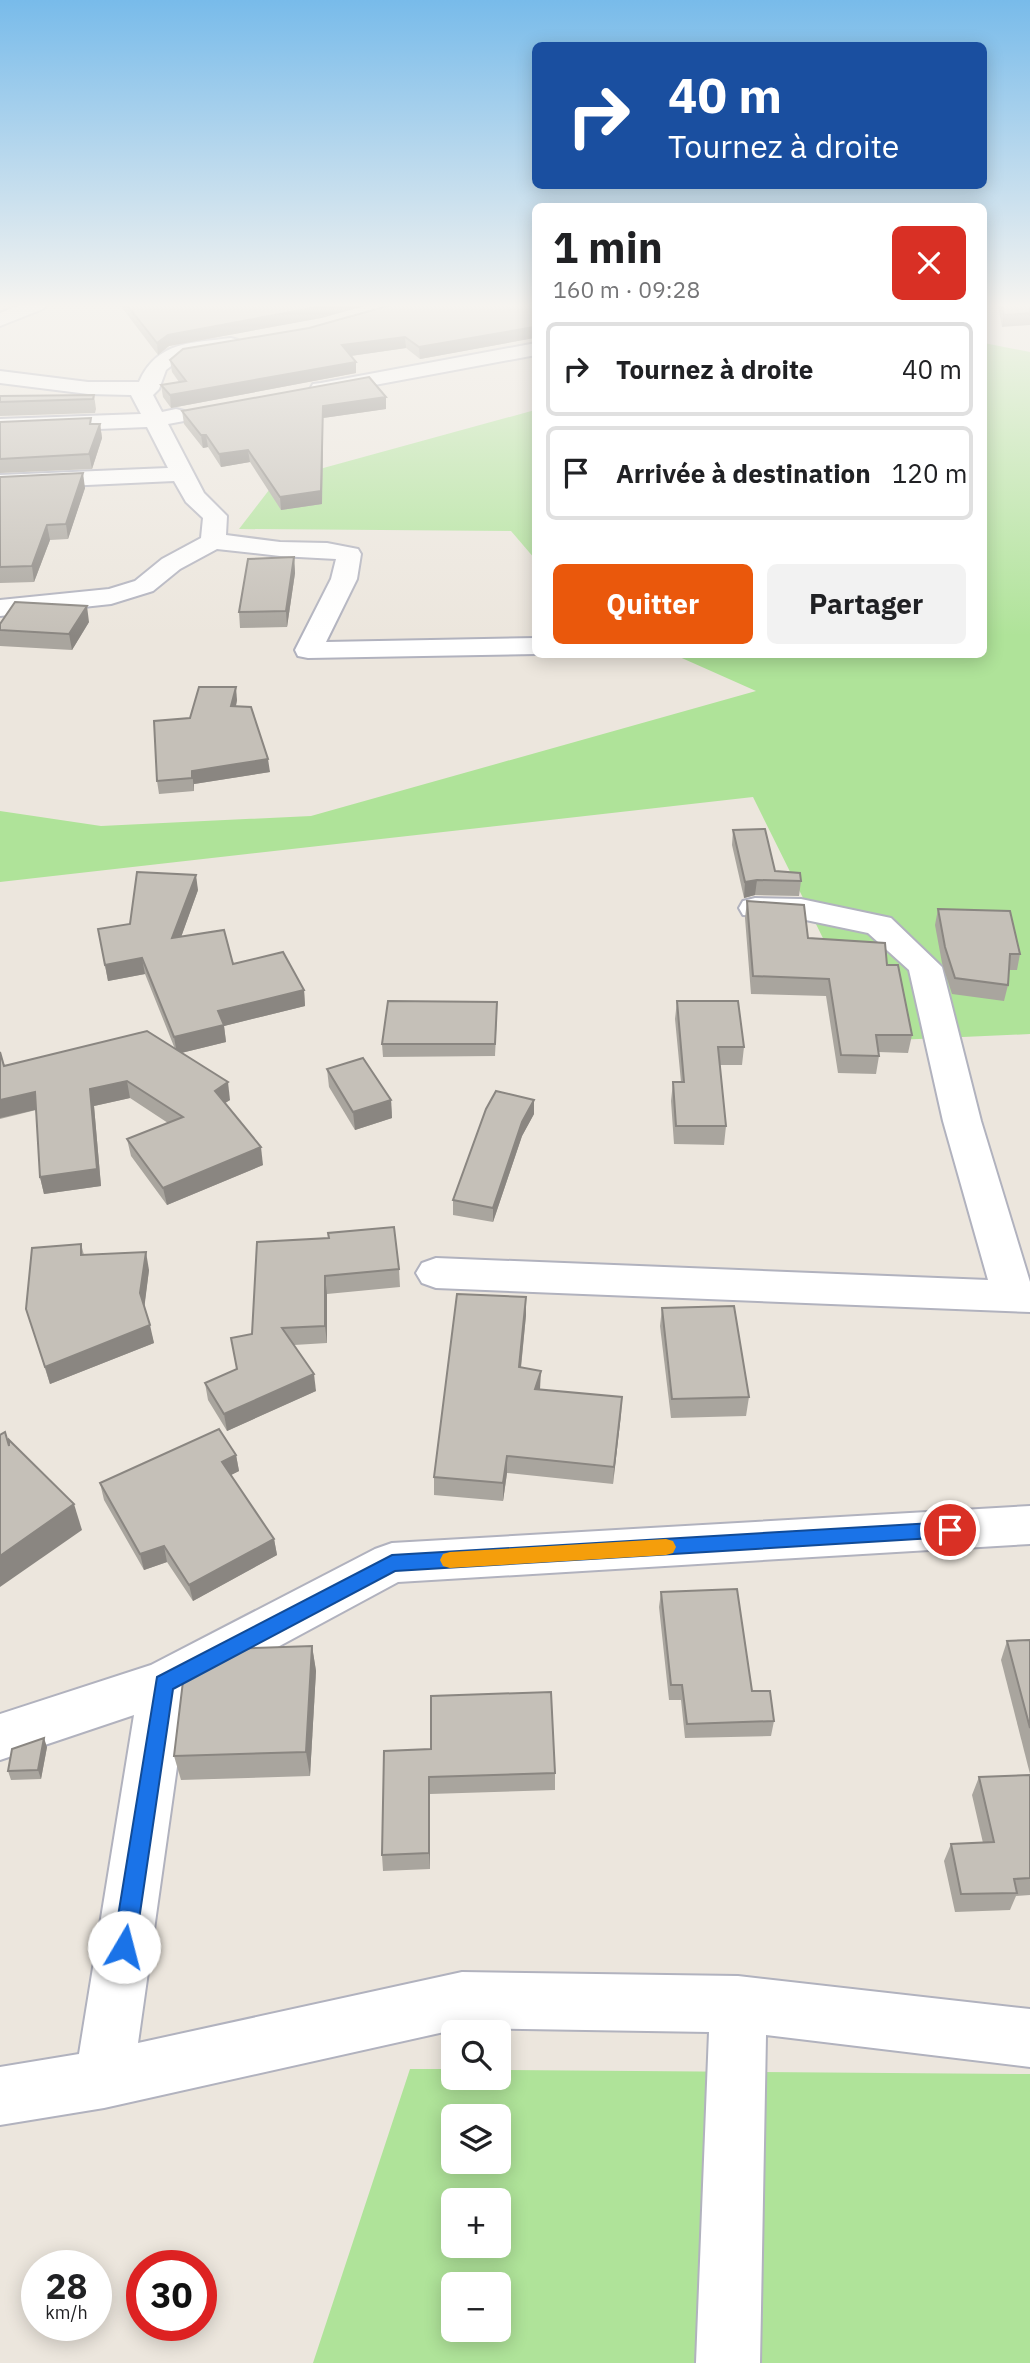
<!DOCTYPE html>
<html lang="fr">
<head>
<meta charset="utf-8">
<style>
  :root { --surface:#fff; --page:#f2f2f2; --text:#202124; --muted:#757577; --line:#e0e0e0; --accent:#ea580c }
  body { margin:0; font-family:"IBM Plex Sans",sans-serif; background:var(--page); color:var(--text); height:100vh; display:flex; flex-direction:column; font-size:26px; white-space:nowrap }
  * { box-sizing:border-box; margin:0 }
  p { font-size:23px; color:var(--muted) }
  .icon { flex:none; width:38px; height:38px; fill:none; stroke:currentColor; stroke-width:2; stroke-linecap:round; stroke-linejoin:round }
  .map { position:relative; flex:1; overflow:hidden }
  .details { position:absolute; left:532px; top:203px; width:455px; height:455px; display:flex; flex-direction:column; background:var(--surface); border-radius:10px; box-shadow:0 4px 18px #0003 }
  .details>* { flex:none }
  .banner { position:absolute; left:532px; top:42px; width:455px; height:147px; border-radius:10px; box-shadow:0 4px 18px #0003; background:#1a4fa0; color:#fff; overflow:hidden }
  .tools { position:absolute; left:441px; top:2020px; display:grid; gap:14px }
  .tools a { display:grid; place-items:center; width:70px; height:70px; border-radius:10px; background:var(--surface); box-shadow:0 4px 18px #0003; font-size:35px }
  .speed { position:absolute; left:21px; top:2250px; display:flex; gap:14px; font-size:35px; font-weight:700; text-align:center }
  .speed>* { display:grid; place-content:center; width:91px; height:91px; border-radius:50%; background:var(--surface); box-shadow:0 4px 18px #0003; line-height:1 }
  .speed small { font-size:18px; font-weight:400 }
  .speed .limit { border:10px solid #d22; background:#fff; color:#111 }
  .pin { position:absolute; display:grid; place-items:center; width:60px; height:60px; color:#fff; margin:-30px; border:4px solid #fff; border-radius:50%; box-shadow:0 2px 7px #0007 }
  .me { position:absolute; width:77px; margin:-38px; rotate:8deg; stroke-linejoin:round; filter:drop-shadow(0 0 5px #0008) }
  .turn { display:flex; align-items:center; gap:24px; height:147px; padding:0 21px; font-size:32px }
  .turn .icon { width:91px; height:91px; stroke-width:2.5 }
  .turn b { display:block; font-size:49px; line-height:60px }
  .round { display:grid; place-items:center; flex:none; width:74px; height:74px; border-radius:10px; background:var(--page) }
  .overview { display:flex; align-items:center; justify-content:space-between; height:119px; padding:0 21px }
  h1 { font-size:42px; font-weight:800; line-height:52px }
  .action { display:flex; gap:14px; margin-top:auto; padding:14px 21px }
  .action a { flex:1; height:80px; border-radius:10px; background:var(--accent); color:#fff; font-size:28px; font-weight:800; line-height:80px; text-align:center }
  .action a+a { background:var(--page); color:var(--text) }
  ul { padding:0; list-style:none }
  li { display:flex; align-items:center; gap:21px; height:94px; margin:0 14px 10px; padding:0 7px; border:4px solid var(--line); border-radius:10px }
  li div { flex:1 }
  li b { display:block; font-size:26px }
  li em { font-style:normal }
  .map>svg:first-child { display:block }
</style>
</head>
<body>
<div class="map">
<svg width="1030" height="2363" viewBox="0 0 1030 2363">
  <rect width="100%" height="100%" fill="#ece6dd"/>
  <!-- green -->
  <g fill="#afe399" fill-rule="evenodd">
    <path d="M 984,343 L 1030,352 L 1030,1034 L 874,1041 L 753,797 L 0,882 L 0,811 L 101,826 L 311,816 L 756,691 L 675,655 L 984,654 Z"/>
    <path d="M 535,410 L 535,559 L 511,531 L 239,529 L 276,481 Z"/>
    <path d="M 410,2069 L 453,2069 L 453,2077 L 499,2077 L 499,2070 L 1030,2074 L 1030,2363 L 313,2363 ZM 453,2116 L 499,2116 L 499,2161 L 453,2161 ZM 453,2200 L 499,2200 L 499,2245 L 453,2245 ZM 453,2284 L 499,2284 L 499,2329 L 453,2329 Z"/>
  </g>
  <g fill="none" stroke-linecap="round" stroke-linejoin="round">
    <defs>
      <g id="minor">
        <path d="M 20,305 L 46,305 L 43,309 L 0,326 L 0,313 Z"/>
        <path d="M 231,338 L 238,340 L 241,344 L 238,348 L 180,359 L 166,370 L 159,389 L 153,395 L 162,412 L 176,409 L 184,411 L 187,416 L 184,421 L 168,424 L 204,493 L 227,516 L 226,535 L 280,542 L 327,543 L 358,549 L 361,554 L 357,579 L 326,642 L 536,638 L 536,654 L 308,658 L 298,656 L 295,650 L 331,579 L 336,559 L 280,556 L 217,549 L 180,569 L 153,591 L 111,604 L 0,616 L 0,600 L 109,589 L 135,581 L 162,559 L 201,538 L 203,518 L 186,502 L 174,481 L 0,489 L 0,475 L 168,468 L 147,427 L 0,433 L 0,419 L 141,414 L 131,395 L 88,394 L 0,383 L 0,371 L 88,382 L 139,382 C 157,341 191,343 231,338 Z"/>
        <path d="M 536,343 L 536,355 L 321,395 L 313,394 L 310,389 L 313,384 L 321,383 Z"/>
        <path d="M 755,898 L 801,899 L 891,918 L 942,967 L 981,1121 L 1030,1282 L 1030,1312 L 436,1288 L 422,1283 L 416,1273 L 422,1263 L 436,1258 L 988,1280 L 943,1121 L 909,970 L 868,933 L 801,919 L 743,915 L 739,908 L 743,901 Z"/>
        <path d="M 1030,1506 L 1030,1544 L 398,1582 L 187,1696 L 138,2043 L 462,1972 L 738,1976 L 1030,2009 L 1030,2067 L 766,2035 L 760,2363 L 696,2363 L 709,2032 L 462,2028 L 104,2108 L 0,2125 L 0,2067 L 79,2054 L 134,1715 L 0,1760 L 0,1714 L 151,1665 L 375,1549 L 392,1543 Z"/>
      </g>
    </defs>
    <!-- minor casing -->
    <use href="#minor" stroke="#b1b2be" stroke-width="4"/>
    <!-- minor -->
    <use href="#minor" fill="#fff" fill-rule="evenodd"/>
  </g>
  <!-- wall -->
  <g fill="#a9a59e">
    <path d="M 93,305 L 368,305 L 321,318 L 169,346 L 158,355 L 120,305 L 94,306 Z"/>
    <path d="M 536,305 L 536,340 L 534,338 L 420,359 L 406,348 L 351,356 L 356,373 L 171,408 L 163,397 L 161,385 L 179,382 L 172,372 L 170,360 L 309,328 Z"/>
    <path d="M 998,305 L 1030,305 L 1002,327 Z"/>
    <path d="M 94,395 L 96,409 L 95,413 L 0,416 L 0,396 Z"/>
    <path d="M 386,397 L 386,409 L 323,418 L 322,504 L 281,510 L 250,462 L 221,467 L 208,447 L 203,448 L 184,424 L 182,411 Z"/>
    <path d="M 0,422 L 100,424 L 102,438 L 92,469 L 0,473 Z"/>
    <path d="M 0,477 L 85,488 L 68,539 L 50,540 L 34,582 L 0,583 Z"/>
    <path d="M 294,557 L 295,573 L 287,627 L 240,628 L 239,612 Z"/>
    <path d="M 89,622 L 72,650 L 0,646 L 0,624 Z"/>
    <path d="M 237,700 L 236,706 L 270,772 L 194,784 L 194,791 L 159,794 L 157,781 L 190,718 Z"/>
    <path d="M 733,830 L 775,871 L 801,881 L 799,896 L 755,895 L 744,898 L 732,845 Z"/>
    <path d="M 198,890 L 181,937 L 233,964 L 304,990 L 305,1006 L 224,1026 L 226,1042 L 181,1053 L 230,1100 L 225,1103 L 263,1165 L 167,1205 L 131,1156 L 127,1139 L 168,1123 L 130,1098 L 94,1106 L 101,1186 L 44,1194 L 40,1177 L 36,1110 L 0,1119 L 0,1052 L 4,1066 L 175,1049 L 145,974 L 108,981 L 98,929 L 130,924 Z"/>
    <path d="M 747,901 L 808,938 L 912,1035 L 908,1053 L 878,1052 L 879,1056 L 876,1074 L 838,1073 L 826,996 L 751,994 L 745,918 Z"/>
    <path d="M 938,909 L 1020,954 L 1017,970 L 1009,970 L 1008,985 L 1004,1001 L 952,994 L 942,963 L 935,925 Z"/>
    <path d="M 677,1001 L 744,1047 L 742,1065 L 720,1065 L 726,1126 L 724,1145 L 674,1144 L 671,1101 L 673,1082 L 681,1082 L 675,1019 Z"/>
    <path d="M 497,1014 L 495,1056 L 383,1057 L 382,1044 Z"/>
    <path d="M 327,1069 L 391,1100 L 392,1118 L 355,1130 L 329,1087 Z"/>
    <path d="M 534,1100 L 534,1114 L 522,1136 L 493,1222 L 453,1215 L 453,1200 Z"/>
    <path d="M 257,1242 L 399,1269 L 400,1287 L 327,1294 L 327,1343 L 294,1345 L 316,1391 L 227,1431 L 208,1400 L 205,1383 L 237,1369 L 231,1338 L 252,1334 Z"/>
    <path d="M 81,1244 L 84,1255 L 149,1270 L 144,1307 L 154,1343 L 50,1384 L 26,1309 Z"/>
    <path d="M 526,1297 L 526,1315 L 521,1368 L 540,1390 L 622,1397 L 613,1484 L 507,1473 L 503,1501 L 434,1495 L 434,1477 Z"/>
    <path d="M 662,1308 L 749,1397 L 746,1416 L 671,1418 L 660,1326 Z"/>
    <path d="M 236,1455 L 239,1471 L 231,1475 L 274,1539 L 277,1555 L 193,1601 L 167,1562 L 144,1570 L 104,1500 L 100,1483 Z"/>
    <path d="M 661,1592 L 752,1691 L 774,1721 L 771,1736 L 685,1738 L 681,1700 L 669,1700 L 659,1607 Z"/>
    <path d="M 1030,1640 L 1030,1774 L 1001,1660 L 1007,1641 Z"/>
    <path d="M 312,1646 L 316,1671 L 310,1776 L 181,1780 L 174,1756 Z"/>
    <path d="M 47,1747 L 41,1779 L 11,1780 L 8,1771 Z"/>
    <path d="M 384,1751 L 555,1773 L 555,1790 L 430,1794 L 430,1869 L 383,1871 L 382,1855 Z"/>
    <path d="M 1030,1775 L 1030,1895 L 1016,1896 L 1010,1910 L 955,1912 L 944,1861 L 951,1844 L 983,1843 L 972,1795 L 979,1777 Z"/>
  </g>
  <!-- shaded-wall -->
  <g fill="#8a8681">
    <path d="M 328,305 L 368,305 L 321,318 L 169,346 L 158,355 L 157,343 L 168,335 Z"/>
    <path d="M 1030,313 L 1030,325 L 1002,327 L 1004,315 Z"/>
    <path d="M 534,327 L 534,338 L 420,359 L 419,347 Z"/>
    <path d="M 405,337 L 406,348 L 343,357 L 342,345 Z"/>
    <path d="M 356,362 L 356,373 L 171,408 L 170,395 Z"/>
    <path d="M 386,397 L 386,409 L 323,418 L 322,504 L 281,510 L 280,497 L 323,406 Z"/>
    <path d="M 100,424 L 102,438 L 92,469 L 89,454 Z"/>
    <path d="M 201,435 L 206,435 L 208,447 L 203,448 Z"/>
    <path d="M 248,450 L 250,462 L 221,467 L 219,454 Z"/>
    <path d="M 83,473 L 85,488 L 68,539 L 66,524 Z"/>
    <path d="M 47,525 L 50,540 L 34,582 L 32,566 Z"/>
    <path d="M 294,557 L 295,573 L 287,627 L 286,611 Z"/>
    <path d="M 87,606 L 89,622 L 72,650 L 69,634 Z"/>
    <path d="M 236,687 L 237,700 L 233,719 L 231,706 Z"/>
    <path d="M 268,759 L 270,772 L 194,784 L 194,791 L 192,771 Z"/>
    <path d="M 196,875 L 198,890 L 175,954 L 172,938 Z"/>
    <path d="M 757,880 L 755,895 L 744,898 L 745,882 Z"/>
    <path d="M 142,958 L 145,974 L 108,981 L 105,965 Z"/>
    <path d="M 304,990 L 305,1006 L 224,1026 L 226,1042 L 177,1054 L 174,1037 L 218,1011 Z"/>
    <path d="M 127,1081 L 130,1098 L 94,1106 L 101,1186 L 44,1194 L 40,1177 L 90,1089 Z"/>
    <path d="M 228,1082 L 230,1100 L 217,1108 L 215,1091 Z"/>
    <path d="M 35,1092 L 39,1109 L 0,1118 L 0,1100 Z"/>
    <path d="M 391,1100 L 392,1118 L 355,1130 L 353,1112 Z"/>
    <path d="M 534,1100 L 534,1114 L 522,1136 L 493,1222 L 493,1208 L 522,1122 Z"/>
    <path d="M 261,1147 L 263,1165 L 167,1205 L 163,1188 Z"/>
    <path d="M 146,1252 L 149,1270 L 144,1310 L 140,1293 Z"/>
    <path d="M 325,1276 L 327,1294 L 327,1343 L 325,1326 Z"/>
    <path d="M 526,1297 L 526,1315 L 519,1385 L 519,1367 Z"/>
    <path d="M 150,1325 L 154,1343 L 50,1384 L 45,1367 Z"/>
    <path d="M 541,1371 L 540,1389 L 535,1389 Z"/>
    <path d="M 314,1374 L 316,1391 L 227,1431 L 224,1414 Z"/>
    <path d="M 622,1397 L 621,1415 L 613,1484 L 614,1467 Z"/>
    <path d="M 236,1455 L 239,1471 L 225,1478 L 222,1462 Z"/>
    <path d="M 507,1456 L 507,1473 L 503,1501 L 503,1483 Z"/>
    <path d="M 74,1504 L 82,1530 L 0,1587 L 0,1556 Z"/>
    <path d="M 274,1539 L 277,1555 L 193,1601 L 189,1585 Z"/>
    <path d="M 164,1546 L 167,1562 L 144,1570 L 140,1554 Z"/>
    <path d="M 312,1646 L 316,1671 L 310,1776 L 306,1752 Z"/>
    <path d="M 44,1738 L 47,1747 L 41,1779 L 38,1770 Z"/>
    <path d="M 429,1777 L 430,1794 L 430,1869 L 429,1853 Z"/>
  </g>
  <!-- building -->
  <g fill="#c5c0b8" stroke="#8a8681" stroke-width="2">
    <path d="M 127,305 L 328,305 L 168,335 L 157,343 Z"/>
    <path d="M 391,305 L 536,305 L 536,328 L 534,327 L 419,347 L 405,337 L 342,345 L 356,362 L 170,395 L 161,385 L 186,381 L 170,360 L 183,349 L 309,328 Z"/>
    <path d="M 1002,305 L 1030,305 L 1030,313 L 1004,315 Z"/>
    <path d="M 369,377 L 386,397 L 323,406 L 321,491 L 280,497 L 248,450 L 219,454 L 206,435 L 201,435 L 182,411 Z"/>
    <path d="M 94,395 L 93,399 L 0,402 L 0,396 Z"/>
    <path d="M 91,418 L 90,424 L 100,424 L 89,454 L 0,459 L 0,422 Z"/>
    <path d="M 83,473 L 66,524 L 47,525 L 32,566 L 0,567 L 0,477 Z"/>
    <path d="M 294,557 L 286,611 L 239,612 L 248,559 Z"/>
    <path d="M 15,602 L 87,606 L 69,634 L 0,630 L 0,624 Z"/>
    <path d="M 199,687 L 236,687 L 231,706 L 251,707 L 268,759 L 192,771 L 192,778 L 157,781 L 154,721 L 190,718 Z"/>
    <path d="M 765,829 L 775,871 L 800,873 L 801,881 L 757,880 L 745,882 L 733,830 Z"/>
    <path d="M 137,872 L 196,875 L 172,938 L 224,930 L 233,964 L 283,952 L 304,990 L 218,1011 L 224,1025 L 174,1037 L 142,958 L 105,965 L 98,929 L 130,924 Z"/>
    <path d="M 747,901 L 804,905 L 808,938 L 885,943 L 887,965 L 898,965 L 912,1035 L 876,1035 L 879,1056 L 841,1055 L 829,979 L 753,976 Z"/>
    <path d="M 938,909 L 1010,911 L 1020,954 L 1010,954 L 1008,985 L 955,978 L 945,947 Z"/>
    <path d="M 388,1001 L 497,1002 L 495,1044 L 382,1044 Z"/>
    <path d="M 677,1001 L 738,1001 L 744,1047 L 718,1047 L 726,1126 L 676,1126 L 673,1082 L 684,1082 Z"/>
    <path d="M 147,1031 L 228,1082 L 215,1091 L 261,1147 L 163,1188 L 127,1139 L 183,1117 L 127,1081 L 90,1089 L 97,1169 L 40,1177 L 35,1092 L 0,1100 L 0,1052 L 4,1066 Z"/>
    <path d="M 363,1058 L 391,1100 L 353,1112 L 327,1069 Z"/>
    <path d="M 496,1091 L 534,1100 L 522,1122 L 493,1208 L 453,1200 L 486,1109 Z"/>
    <path d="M 394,1227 L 399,1269 L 325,1276 L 325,1326 L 282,1328 L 314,1374 L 224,1414 L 205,1383 L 237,1369 L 231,1338 L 252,1334 L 257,1242 L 329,1238 L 328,1233 Z"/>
    <path d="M 81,1244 L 81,1255 L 146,1252 L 140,1293 L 150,1325 L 45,1367 L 26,1309 L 32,1248 Z"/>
    <path d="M 457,1294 L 526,1297 L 519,1367 L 541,1371 L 535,1389 L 622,1397 L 614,1467 L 507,1456 L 503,1483 L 434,1477 Z"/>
    <path d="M 734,1306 L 749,1397 L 672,1399 L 662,1308 Z"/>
    <path d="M 219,1429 L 236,1455 L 222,1462 L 274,1539 L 189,1585 L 164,1546 L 140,1554 L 100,1483 Z"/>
    <path d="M 5,1432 L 9,1446 L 9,1440 L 74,1504 L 0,1556 L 0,1435 Z"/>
    <path d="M 737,1589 L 752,1691 L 770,1691 L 774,1721 L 687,1724 L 682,1685 L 671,1685 L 661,1592 Z"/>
    <path d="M 1030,1640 L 1030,1728 L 1007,1641 Z"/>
    <path d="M 312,1646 L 306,1752 L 174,1756 L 184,1673 L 229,1649 Z"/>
    <path d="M 551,1692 L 555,1773 L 429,1777 L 429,1853 L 382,1855 L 384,1751 L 431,1749 L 431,1696 Z"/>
    <path d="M 44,1738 L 38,1770 L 8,1771 L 12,1749 Z"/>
    <path d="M 1030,1775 L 1030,1878 L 1014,1879 L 1017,1893 L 961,1894 L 951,1844 L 994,1842 L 979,1777 Z"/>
  </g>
  <!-- sky -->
  <linearGradient id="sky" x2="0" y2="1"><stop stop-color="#78bbea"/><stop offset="0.48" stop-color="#f6f4f0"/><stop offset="1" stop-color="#f6f4f0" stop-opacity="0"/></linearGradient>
  <rect width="1030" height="636" fill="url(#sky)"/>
  <!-- route -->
  <path fill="#1a73e8" stroke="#114b97" stroke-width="2" d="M 950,1522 L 956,1524 L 959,1530 L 956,1535 L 950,1537 L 395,1571 L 173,1689 L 135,1947 L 132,1955 L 124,1958 L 116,1955 L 113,1947 L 157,1677 L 392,1555 Z"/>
  <!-- slow -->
  <path fill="#f59e0b" d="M 666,1539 L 673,1541 L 676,1547 L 673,1553 L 666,1555 L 450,1568 L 443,1566 L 440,1560 L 443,1554 L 450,1552 Z"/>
</svg>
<div class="tools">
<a><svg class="icon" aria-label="search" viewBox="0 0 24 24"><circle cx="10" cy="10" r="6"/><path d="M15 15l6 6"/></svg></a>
<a><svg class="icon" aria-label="layers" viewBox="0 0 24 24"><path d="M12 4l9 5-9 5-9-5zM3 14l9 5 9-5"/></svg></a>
<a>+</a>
<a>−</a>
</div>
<div class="speed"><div>28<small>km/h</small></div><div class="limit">30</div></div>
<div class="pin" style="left:950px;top:1530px;background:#d93025"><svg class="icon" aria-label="arrive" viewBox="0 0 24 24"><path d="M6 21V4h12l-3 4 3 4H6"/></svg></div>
<svg class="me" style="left:124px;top:1947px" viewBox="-20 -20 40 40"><circle r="19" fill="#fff"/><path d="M0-13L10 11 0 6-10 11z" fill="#1a73e8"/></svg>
<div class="banner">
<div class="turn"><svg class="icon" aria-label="right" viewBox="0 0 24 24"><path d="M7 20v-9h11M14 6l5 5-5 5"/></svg><div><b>40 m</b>Tournez à droite</div></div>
</div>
<section class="details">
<div class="overview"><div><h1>1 min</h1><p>160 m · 09:28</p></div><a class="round" style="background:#d93025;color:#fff"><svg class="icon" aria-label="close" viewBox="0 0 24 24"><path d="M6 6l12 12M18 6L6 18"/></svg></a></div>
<ul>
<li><svg class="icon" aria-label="right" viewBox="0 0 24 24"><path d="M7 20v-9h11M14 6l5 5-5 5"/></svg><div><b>Tournez à droite</b></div><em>40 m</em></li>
<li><svg class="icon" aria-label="arrive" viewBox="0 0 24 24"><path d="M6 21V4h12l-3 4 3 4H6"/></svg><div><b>Arrivée à destination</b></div><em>120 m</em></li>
</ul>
<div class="action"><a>Quitter</a><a>Partager</a></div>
</section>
</div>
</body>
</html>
